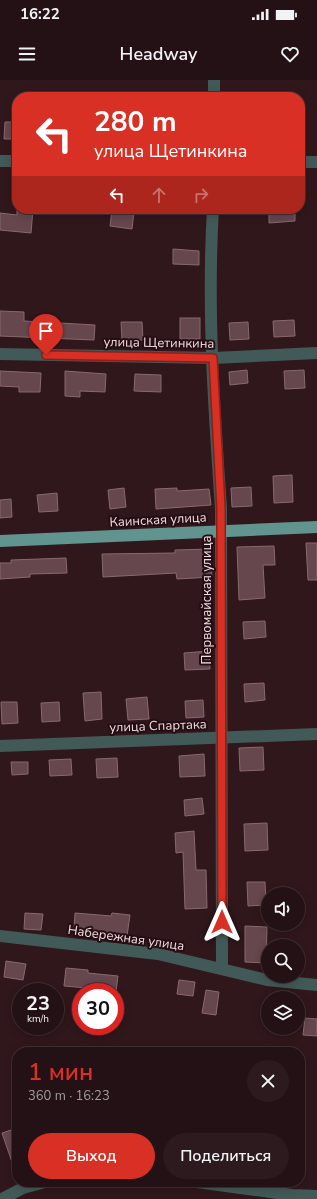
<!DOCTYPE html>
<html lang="ru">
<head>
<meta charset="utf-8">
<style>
  :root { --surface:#241115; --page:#2c1a1e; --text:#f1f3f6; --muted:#a39da0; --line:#413134; --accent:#d93025 }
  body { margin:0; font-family:"Nunito Sans",sans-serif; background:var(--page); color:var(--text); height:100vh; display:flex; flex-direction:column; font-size:15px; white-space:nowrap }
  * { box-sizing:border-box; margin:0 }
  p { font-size:13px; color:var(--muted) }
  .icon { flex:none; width:22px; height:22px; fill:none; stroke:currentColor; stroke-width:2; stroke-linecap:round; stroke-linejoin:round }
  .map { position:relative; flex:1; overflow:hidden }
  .drawer { position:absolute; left:12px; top:967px; width:293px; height:140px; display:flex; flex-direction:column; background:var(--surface); border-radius:16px; box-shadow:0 2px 10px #0003,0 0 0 1px var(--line) }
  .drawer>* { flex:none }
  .hud { position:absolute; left:12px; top:12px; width:293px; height:122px; border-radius:16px; box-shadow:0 2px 10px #0003,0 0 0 1px var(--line); background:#d93025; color:#fff; overflow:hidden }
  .fabs { position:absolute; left:261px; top:807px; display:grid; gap:8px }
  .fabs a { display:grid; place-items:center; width:44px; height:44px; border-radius:50%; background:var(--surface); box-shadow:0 2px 10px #0003,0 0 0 1px var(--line); font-size:20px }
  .speed { position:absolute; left:12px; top:903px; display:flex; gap:8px; font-size:20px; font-weight:700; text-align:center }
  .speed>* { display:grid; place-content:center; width:52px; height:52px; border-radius:50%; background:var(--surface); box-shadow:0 2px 10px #0003,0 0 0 1px var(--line); line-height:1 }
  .speed small { font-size:10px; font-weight:400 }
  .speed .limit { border:6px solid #d22; background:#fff; color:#111 }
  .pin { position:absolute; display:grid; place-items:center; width:34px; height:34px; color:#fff; margin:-41px -17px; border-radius:50% 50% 50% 0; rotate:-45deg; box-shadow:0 0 4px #0007 }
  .pin .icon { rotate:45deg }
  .me { position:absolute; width:44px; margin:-22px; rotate:0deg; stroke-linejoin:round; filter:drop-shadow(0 0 3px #0008) }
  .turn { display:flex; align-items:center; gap:14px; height:84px; padding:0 16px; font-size:18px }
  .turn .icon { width:52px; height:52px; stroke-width:2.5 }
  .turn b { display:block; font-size:28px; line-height:34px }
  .lanes { display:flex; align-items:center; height:38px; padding:0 16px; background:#0003; justify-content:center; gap:20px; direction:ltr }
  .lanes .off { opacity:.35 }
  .round { display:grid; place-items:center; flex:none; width:42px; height:42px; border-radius:21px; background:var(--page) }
  .overview { display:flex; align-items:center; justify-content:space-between; height:68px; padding:0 16px }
  h1 { font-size:24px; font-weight:600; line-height:30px; color:var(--accent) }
  .action { display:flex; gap:8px; margin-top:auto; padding:8px 16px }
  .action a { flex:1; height:46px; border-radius:24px; background:var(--accent); color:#fff; font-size:16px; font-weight:600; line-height:46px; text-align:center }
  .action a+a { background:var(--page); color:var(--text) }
  .status { display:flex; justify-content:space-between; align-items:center; height:28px; padding:0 20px; background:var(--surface); direction:ltr }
  .status svg { height:11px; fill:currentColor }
  header { display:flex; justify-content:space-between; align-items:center; height:52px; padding:0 16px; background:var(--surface); font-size:18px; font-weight:600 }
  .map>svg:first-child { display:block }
</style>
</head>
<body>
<div class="status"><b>16:22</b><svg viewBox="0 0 49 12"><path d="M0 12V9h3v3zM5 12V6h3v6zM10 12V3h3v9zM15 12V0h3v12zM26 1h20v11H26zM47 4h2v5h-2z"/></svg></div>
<header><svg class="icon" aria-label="menu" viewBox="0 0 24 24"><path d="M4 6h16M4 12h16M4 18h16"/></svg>Headway<svg class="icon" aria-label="heart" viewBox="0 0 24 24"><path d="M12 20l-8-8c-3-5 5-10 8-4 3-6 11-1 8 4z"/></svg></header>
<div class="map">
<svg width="317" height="1119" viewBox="0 0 317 1119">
  <rect width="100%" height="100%" fill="#30171c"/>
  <!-- building -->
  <g fill="#65474d" stroke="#88696e">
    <path d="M 5,42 L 17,42 L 17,59 L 4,59 Z"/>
    <path d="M 17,129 L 33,129 L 31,153 L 0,150 L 0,133 L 17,135 Z"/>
    <path d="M 269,129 L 295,129 L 295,141 L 269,143 Z"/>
    <path d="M 112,130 L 134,132 L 132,149 L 110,146 Z"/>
    <path d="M 173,169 L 199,171 L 199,185 L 173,184 Z"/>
    <path d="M 0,231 L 24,232 L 24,241 L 95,245 L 94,260 L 0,256 Z"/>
    <rect x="180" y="238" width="20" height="21"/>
    <path d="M 294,240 L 295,256 L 274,257 L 273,241 Z"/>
    <path d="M 121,242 L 142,242 L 143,260 L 122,260 Z"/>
    <path d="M 248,242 L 249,259 L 230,260 L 229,243 Z"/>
    <path d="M 247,290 L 248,303 L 230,305 L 229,292 Z"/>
    <path d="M 304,290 L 305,308 L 285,309 L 284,291 Z"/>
    <path d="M 0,291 L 41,293 L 40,312 L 19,312 L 19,307 L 0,306 Z"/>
    <path d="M 65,291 L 106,294 L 105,312 L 80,311 L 80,317 L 65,316 Z"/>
    <path d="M 135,294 L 161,295 L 161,312 L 134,311 Z"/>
    <path d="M 292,395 L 293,422 L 274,423 L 273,396 Z"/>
    <path d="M 251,407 L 252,426 L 232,427 L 231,408 Z"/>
    <path d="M 124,408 L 126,427 L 110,429 L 108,410 Z"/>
    <path d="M 177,408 L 177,411 L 209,409 L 211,425 L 156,429 L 155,409 Z"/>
    <path d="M 57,413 L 58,431 L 39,432 L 37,415 Z"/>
    <path d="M 11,419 L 12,437 L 0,438 L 0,420 Z"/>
    <path d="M 306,463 L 317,463 L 317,500 L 308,500 Z"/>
    <path d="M 274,466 L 275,485 L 263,485 L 265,518 L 239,520 L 237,467 Z"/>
    <path d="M 210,469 L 212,497 L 177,499 L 176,493 L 103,497 L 102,474 L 175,473 L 175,470 Z"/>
    <path d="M 66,478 L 67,493 L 30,494 L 30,497 L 0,499 L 0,483 L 11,483 L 11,480 Z"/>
    <path d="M 265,541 L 266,557 L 244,559 L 243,542 Z"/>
    <path d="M 209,571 L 210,589 L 185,590 L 184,573 Z"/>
    <path d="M 264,603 L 265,620 L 245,622 L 244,604 Z"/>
    <path d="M 101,612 L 102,639 L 85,641 L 83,613 Z"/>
    <path d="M 147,617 L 149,639 L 128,640 L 126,619 Z"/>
    <path d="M 203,620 L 204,637 L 186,638 L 185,621 Z"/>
    <path d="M 1,622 L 17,622 L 18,643 L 2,644 Z"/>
    <path d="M 59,622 L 60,641 L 42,642 L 41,623 Z"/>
    <path d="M 263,667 L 264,690 L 240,691 L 239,668 Z"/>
    <path d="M 204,674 L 205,696 L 180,697 L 179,676 Z"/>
    <path d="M 117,678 L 118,697 L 97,698 L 96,679 Z"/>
    <path d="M 71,679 L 72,695 L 50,696 L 49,680 Z"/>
    <path d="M 11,682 L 28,682 L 28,694 L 12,695 Z"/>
    <path d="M 202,718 L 204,734 L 185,736 L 184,720 Z"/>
    <path d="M 267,743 L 268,770 L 245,771 L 244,744 Z"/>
    <path d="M 194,751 L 196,790 L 206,790 L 207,828 L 185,829 L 183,772 L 176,773 L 175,753 Z"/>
    <path d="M 247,802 L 265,802 L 266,825 L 248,826 Z"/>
    <path d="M 25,833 L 43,834 L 41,850 L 24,849 Z"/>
    <path d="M 75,833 L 111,836 L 112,833 L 130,835 L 127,856 L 98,852 L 98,854 L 74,852 Z"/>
    <path d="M 245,846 L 267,847 L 266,883 L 245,882 Z"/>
    <path d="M 6,881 L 26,884 L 23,900 L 4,897 Z"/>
    <path d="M 66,888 L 88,890 L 88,893 L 118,896 L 116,912 L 98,912 L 98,909 L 64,906 Z"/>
    <path d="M 179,900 L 195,902 L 193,916 L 177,914 Z"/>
    <path d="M 206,910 L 219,912 L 216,935 L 202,933 Z"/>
    <path d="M 305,938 L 317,939 L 317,956 L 303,955 Z"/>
    <path d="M 17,1048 L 17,1091 L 15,1091 L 2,1053 Z"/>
  </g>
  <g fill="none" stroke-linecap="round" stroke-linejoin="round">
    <!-- minor -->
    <g stroke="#425a57" stroke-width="12">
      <path d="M 214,0 L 214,17"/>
      <path d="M 0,81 L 17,81"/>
      <path d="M 300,82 L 317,82"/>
      <path d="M 213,129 C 207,228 214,329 221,428 L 222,888"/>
      <path d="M 0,274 L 213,278 L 317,273"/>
      <path d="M 0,666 L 317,654"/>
      <path d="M 0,856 L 158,874 L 267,900 L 317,905"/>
      <path d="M 197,1102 L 292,1115 L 317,1116"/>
      <path d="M 2,1119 L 23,1108 L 45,1102"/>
    </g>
    <!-- major -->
    <path stroke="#61948e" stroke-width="12" d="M 0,461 L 317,447"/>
  </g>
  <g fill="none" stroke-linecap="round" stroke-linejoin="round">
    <defs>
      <path id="route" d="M 46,275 L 213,278 L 221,428 L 222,842"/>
    </defs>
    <!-- route casing -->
    <use href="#route" stroke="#8d1f18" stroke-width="10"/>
    <!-- route -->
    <use href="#route" stroke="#d93025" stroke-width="7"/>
  </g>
  <g text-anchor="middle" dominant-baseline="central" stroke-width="4" stroke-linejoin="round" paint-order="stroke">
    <!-- street labels -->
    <g font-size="13" fill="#f0dee0" stroke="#250d13">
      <text transform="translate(159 263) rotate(1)">улица Щетинкина</text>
      <text transform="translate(158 440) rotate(-3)">Каинская улица</text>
      <text transform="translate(207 520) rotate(-90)">Первомайская улица</text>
      <text transform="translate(158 646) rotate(-2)">улица Спартака</text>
      <text transform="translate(126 858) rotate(8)">Набережная улица</text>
    </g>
  </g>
</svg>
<div class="fabs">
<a><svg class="icon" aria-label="sound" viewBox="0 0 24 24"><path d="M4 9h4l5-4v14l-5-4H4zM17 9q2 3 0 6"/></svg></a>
<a><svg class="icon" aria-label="search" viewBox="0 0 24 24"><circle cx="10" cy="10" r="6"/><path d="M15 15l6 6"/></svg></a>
<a><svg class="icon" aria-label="layers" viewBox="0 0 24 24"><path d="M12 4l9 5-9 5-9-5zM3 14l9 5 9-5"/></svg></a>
</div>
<div class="speed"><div>23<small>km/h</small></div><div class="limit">30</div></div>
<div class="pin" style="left:46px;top:275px;background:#d93025"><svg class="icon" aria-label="arrive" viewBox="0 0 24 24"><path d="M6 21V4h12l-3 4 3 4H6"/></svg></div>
<svg class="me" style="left:222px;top:842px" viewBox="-20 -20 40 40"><path d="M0-17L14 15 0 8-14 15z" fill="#d93025" stroke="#fff" stroke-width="4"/></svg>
<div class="hud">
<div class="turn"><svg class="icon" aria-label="left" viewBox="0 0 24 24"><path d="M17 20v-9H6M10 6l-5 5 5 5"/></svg><div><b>280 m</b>улица Щетинкина</div></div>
<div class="lanes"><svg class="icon" aria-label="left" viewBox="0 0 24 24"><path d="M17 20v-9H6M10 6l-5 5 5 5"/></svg><svg class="icon off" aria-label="ahead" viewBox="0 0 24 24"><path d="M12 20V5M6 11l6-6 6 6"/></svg><svg class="icon off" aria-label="right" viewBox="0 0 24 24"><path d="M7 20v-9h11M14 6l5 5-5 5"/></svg></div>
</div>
<section class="drawer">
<div class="overview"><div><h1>1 мин</h1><p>360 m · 16:23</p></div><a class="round"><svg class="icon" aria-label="close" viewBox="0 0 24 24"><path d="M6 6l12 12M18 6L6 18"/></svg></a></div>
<div class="action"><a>Выход</a><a>Поделиться</a></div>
</section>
</div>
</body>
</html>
